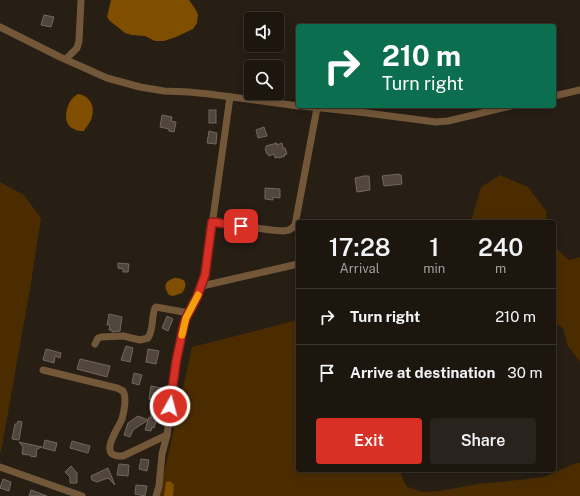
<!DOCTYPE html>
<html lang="en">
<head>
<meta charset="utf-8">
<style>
  :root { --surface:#1d160f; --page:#2a231d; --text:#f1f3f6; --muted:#a09f9e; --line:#3b352f; --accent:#d93025 }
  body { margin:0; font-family:"Public Sans",sans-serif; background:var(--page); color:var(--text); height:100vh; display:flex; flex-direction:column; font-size:15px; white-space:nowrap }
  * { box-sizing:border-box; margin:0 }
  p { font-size:13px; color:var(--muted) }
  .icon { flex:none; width:22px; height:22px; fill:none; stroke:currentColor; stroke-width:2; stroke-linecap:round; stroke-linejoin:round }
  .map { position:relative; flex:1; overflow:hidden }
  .panel { position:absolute; left:296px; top:220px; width:260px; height:252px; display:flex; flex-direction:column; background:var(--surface); border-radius:4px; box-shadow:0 2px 10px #0003,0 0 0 1px var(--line) }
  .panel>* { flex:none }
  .hud { position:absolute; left:296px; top:24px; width:260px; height:84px; border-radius:4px; box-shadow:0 2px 10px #0003,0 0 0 1px var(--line); background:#0b6e4f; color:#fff; overflow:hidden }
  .fabs { position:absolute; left:244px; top:12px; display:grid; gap:8px }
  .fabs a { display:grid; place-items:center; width:40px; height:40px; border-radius:4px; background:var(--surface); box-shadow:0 2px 10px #0003,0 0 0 1px var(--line); font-size:20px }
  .pin { position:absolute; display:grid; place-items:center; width:34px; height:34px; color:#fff; margin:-17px; border-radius:8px; box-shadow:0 2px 6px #0006 }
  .me { position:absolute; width:44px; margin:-22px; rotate:7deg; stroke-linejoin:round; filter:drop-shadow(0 0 3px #0008) }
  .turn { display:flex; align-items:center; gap:14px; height:84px; padding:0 20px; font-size:18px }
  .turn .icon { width:52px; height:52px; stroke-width:2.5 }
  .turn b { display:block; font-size:28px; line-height:34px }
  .eta { display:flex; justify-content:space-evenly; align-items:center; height:68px; text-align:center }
  .eta b { font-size:24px; font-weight:600; line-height:28px }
  .primary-button { display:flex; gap:8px; margin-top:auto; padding:8px 20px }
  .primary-button a { flex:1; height:46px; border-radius:4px; background:var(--accent); color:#fff; font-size:16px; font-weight:600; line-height:46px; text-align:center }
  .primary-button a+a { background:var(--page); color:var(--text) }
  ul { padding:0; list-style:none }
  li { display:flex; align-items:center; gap:12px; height:56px; padding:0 20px; border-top:1px solid var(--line) }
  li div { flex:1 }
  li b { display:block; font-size:15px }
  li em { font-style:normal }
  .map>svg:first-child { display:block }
</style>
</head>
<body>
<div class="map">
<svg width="580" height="496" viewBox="0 0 580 496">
  <rect width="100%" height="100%" fill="#271e14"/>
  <!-- green -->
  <g fill="#4b2c00">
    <path d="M 500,175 L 528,187 L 546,211 L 547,222 L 471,222 L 481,187 Z"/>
    <path d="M 0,182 L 24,195 L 41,218 L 31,283 L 1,452 L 0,452 Z"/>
    <path d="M 554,246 L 569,260 L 580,257 L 580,362 L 568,346 L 563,328 L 554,323 Z"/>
    <path d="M 298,320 L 298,470 L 403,470 L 401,475 L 407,487 L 423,492 L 440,491 L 478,484 L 519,480 L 544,477 L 576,463 L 580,463 L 580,496 L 159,496 L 192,347 Z"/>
  </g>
  <!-- water -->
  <g fill="#804e00">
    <path d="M 111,0 L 189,0 L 196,10 L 198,15 L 197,23 L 193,29 L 176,37 L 164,41 L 155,41 L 145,36 L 132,35 L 125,33 L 110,21 L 107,17 Z"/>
    <path d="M 78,94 C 91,96 96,108 91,120 C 89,124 86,127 84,131 C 81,131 76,131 74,129 C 63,125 65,109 71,100 C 72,98 75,96 78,94 Z"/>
    <path d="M 174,278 C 185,278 189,283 182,293 L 173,296 L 169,295 C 163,286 164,282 174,278 Z"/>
    <path d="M 170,481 L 174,485 L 173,496 L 164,496 L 166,482 Z"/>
  </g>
  <!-- building -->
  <g fill="#50463c" stroke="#73685d">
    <path d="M 44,15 L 54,17 L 51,27 L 41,25 Z"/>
    <rect x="209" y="110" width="7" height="13"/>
    <path d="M 162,115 L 172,117 L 171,121 L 176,122 L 174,132 L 169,131 L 169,129 L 160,127 Z"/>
    <path d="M 264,127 L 267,136 L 258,138 L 256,130 Z"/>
    <path d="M 209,131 L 217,133 L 216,144 L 207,143 Z"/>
    <path d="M 277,143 L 277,145 L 282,143 L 283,148 L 285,148 L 287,154 L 284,155 L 285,156 L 279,158 L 279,157 L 275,158 L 274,154 L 269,156 L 268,154 L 267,154 L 265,149 L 266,148 L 266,146 Z"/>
    <path d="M 399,174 L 399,175 L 401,175 L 402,184 L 384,186 L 382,176 Z"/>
    <path d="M 364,176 L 369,176 L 370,190 L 357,192 L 355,178 Z"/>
    <path d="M 265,188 L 280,189 L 280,198 L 273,197 L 273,200 L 265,199 Z"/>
    <path d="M 118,263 L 129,264 L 128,272 L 123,272 L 123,269 L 118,268 Z"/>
    <path d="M 109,314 L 122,317 L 120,331 L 112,332 L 112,330 L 109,330 L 110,325 L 107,325 Z"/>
    <path d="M 167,316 L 173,319 L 168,331 L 162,328 Z"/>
    <path d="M 126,346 L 133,348 L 130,362 L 121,360 Z"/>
    <path d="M 46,349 L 61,353 L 60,358 L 55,356 L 54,363 L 43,360 Z"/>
    <path d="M 148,349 L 159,351 L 156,364 L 146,362 Z"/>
    <path d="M 80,359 L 110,366 L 107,377 L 77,369 Z"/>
    <path d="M 134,373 L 142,375 L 139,385 L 132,383 Z"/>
    <path d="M 151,386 L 161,388 L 160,393 L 158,393 L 156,400 L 149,399 Z"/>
    <path d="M 151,409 L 158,409 L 158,415 L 154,428 L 152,427 L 151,431 L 145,430 L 149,417 L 151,418 Z"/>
    <path d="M 138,416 L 148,420 L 133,430 L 130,437 L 124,435 L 128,423 Z"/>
    <path d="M 18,421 L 22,422 L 19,440 L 12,439 L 15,424 L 17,424 Z"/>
    <path d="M 45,440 L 57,443 L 55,451 L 43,448 Z"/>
    <path d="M 72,441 L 90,446 L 88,453 L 70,448 Z"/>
    <path d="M 19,442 L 42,447 L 37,449 L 36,457 L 30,456 L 29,454 L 27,455 L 22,454 L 23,447 Z"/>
    <path d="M 141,459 L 149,460 L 147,471 L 139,469 Z"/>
    <path d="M 119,464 L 129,465 L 128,476 L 117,475 Z"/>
    <path d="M 71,466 L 77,473 L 77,483 L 70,483 L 70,477 L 65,472 Z"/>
    <path d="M 108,468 L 115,485 L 108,478 L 97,482 L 92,480 L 91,476 Z"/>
    <path d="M 3,479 L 11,482 L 9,491 L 0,488 Z"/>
    <path d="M 136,485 L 147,486 L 145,496 L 135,494 Z"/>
    <path d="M 31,490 L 47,496 L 29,496 Z"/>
  </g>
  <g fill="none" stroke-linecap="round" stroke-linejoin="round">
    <!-- minor -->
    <g stroke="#735739" stroke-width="7">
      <path d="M 0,27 L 60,57 L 107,78 L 140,87 L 164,91 L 189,92 L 209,94 L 298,106"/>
      <path d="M 66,59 L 77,48 L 79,41 L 81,0"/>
      <path d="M 554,96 L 580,90"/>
      <path d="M 302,106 L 359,112 L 436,122 L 448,121 L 511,106"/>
      <path d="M 212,222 L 271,230 L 283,231 L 289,230 L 292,228 L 295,225 L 317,108"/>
      <path d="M 202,286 L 298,264"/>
      <path d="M 95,344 L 98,338 L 101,337 L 123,336 L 140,340 L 148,338 C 154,329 151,318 155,308 L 156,307 L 189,313"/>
      <path d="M 43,370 L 117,388 L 123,391 C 127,397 124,412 122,419 C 118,429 96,458 123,456 L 167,435"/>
      <path d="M 0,467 L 82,496"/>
      <path d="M 156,496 L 159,486 L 162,454 L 167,435 L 176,362 L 184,324 L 186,318 L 197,297 L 205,275 L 230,97"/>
    </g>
  </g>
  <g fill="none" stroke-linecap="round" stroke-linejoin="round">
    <defs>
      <path id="route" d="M 170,406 L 176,362 L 184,324 L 186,318 L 197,297 L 205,275 L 212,222 L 241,226"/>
    </defs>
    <!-- route casing -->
    <use href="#route" stroke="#8d1f18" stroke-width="10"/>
    <!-- route -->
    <use href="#route" stroke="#d93025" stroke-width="7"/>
    <!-- slow -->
    <path stroke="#f59e0b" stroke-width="7" d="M 182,335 L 186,318 L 198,295"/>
  </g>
</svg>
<div class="fabs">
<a><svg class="icon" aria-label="sound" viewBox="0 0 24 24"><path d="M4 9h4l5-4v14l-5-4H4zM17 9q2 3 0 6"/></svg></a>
<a><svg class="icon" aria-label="search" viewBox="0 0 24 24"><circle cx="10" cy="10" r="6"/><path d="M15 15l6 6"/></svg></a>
</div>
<div class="pin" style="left:241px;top:226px;background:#d93025"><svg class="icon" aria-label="arrive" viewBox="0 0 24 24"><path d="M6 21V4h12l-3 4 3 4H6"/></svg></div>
<svg class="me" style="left:170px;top:406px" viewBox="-20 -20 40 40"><circle r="17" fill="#d93025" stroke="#fff" stroke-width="3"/><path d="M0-11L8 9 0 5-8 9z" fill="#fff"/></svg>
<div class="hud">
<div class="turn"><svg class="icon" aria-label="right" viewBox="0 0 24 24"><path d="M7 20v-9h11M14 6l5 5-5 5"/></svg><div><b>210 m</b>Turn right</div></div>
</div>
<section class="panel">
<div class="eta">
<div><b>17:28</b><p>Arrival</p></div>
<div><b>1</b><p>min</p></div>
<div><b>240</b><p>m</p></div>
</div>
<ul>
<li><svg class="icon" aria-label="right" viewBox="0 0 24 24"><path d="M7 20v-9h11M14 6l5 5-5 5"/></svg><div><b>Turn right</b></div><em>210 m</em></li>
<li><svg class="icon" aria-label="arrive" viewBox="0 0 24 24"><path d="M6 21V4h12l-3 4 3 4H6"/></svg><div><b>Arrive at destination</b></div><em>30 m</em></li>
</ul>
<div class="primary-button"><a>Exit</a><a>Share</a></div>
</section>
</div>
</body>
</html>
